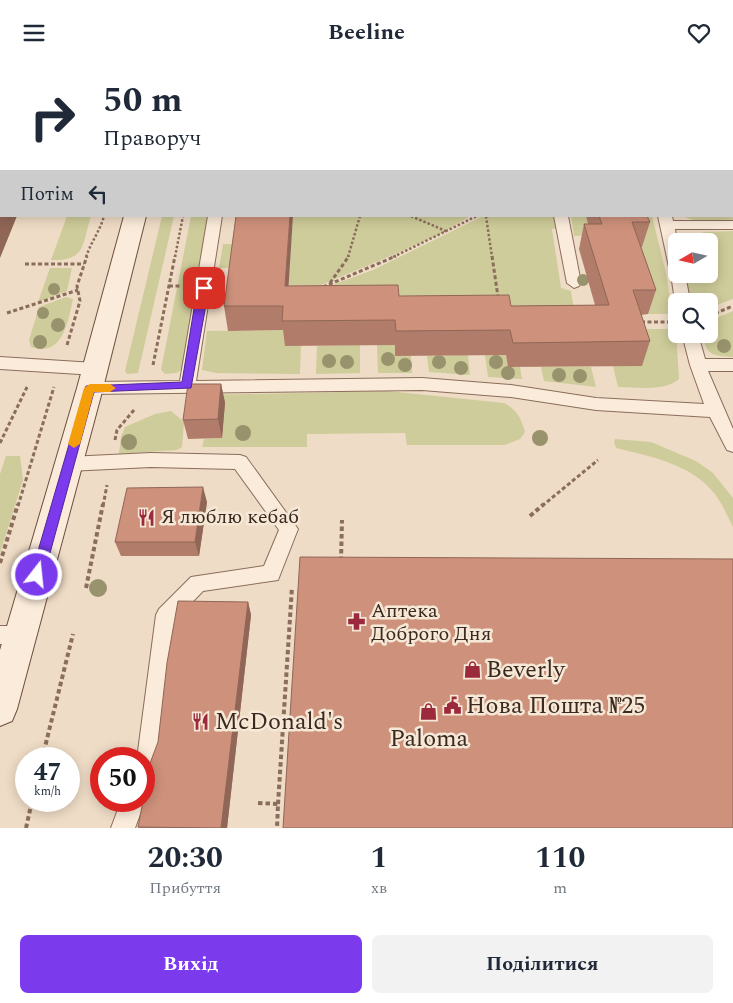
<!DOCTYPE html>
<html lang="uk">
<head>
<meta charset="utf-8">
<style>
  :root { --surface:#fff; --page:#f2f2f3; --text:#1f2937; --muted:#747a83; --accent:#7c3aed }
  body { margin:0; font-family:Spectral,serif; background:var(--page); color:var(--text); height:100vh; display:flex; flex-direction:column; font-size:19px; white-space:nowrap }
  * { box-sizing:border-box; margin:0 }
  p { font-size:16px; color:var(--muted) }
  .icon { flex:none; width:28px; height:28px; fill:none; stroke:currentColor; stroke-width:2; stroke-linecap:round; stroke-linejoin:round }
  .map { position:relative; height:763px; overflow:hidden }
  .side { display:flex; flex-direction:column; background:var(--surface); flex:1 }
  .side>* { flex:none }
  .top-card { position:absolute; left:0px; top:0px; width:734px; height:152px; box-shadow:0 2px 12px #0003; background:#fff; color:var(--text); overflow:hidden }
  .needle { width:32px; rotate:261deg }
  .fabs { position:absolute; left:668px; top:168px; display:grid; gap:10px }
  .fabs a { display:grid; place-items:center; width:50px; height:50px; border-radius:8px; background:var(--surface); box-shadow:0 2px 12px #0003; font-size:25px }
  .speed { position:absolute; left:15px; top:682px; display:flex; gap:10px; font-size:25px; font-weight:700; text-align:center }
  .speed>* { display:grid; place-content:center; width:65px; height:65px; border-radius:50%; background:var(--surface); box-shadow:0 2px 12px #0003; line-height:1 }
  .speed small { font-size:12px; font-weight:400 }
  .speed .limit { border:8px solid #d22; background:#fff; color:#111 }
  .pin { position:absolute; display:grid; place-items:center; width:42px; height:42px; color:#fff; margin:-21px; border-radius:10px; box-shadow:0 2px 8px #0006 }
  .me { position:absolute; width:55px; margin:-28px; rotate:16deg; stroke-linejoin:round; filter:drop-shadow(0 0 4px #0008) }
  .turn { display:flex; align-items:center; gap:18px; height:105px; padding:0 20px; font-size:22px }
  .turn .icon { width:65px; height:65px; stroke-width:2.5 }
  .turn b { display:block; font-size:35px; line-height:42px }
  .then { display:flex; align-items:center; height:48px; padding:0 20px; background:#0003; gap:10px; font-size:19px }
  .eta { display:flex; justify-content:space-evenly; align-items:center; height:85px; text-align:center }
  .eta b { font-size:30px; font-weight:700; line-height:35px }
  .primary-button { display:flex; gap:10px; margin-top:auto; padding:10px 20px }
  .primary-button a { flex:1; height:58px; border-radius:8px; background:var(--accent); color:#fff; font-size:20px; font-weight:700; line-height:58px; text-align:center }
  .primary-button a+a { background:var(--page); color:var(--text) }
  header { display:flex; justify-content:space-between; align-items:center; height:65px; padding:0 20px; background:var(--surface); font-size:22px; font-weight:700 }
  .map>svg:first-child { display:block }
</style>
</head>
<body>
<header><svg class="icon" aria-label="menu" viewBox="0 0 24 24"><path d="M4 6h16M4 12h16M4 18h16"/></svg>Beeline<svg class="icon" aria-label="heart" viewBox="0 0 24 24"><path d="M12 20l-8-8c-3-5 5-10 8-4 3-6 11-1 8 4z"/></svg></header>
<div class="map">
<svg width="733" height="763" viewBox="0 0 733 763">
  <rect width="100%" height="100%" fill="#efdcc6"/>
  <!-- green -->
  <g fill="#cecc9a">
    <path d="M 733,123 L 733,157 C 717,157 698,159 683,151 L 732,151 Z"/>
    <path d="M 67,151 L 91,151 C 82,180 86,196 51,195 Z"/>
    <path d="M 162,151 L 174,151 L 138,308 L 127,309 L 125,306 Z"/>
    <path d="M 191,151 L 208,151 L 182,304 L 177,308 L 165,309 L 161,305 Z"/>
    <path d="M 293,151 L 470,151 L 442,168 L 395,189 L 314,223 L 288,224 Z"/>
    <path d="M 483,151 L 558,151 L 560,162 L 552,164 L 560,216 L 561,223 L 571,226 L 575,250 L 324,223 L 373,205 Z"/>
    <path d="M 571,151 L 586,151 L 592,170 L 574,171 Z"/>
    <path d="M 631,151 L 652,151 L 666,208 L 672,245 L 667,249 L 648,249 L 625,182 L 642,181 Z"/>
    <path d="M 733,166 L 733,234 L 709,243 L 709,236 L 690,236 L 685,209 L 709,209 L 709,176 L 680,176 L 680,173 L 705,167 Z"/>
    <path d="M 223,179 L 239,179 L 236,203 L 219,203 Z"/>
    <path d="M 50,203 L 72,203 L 67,226 L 38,237 Z"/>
    <path d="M 66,232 L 73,234 C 68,256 63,293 31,282 L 29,275 L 39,242 Z"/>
    <path d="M 733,246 L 733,292 C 713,291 705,290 703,269 L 709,269 L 709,256 Z"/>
    <path d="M 630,264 L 672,264 L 676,266 L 679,314 C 664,327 637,322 618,322 L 613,301 L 642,301 Z"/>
    <path d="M 286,265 L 285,281 L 301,281 L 300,309 L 216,308 L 202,305 L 207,266 Z"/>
    <path d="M 360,280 L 360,308 L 316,309 L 317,281 Z"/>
    <path d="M 377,280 L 395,280 L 395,291 L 411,291 L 412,308 L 378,308 Z"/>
    <path d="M 468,290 L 470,310 L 429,307 L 427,291 Z"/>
    <path d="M 485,290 L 506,290 L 508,302 L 520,302 L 522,314 L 488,312 Z"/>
    <path d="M 541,302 L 591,302 L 596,322 L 544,316 Z"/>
    <path d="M 387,326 L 504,338 C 517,345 521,353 525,367 L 520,374 L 505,380 L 407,380 L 405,368 L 307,369 L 307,382 L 202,382 L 204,374 L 222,373 L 225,338 L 203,330 Z"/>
    <path d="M 171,346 L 184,357 L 182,382 L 177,385 L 119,389 L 121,372 L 125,362 L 155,349 Z"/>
    <path d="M 615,374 L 651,377 L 696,396 L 713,408 L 733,433 L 733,462 C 727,450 722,438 714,428 C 691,399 649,391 616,383 L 614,377 Z"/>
    <path d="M 6,391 L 20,391 L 23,415 L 0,488 L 0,409 Z"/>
  </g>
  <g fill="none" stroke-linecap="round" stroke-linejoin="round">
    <defs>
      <g id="lane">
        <rect x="406" y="0" width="11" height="1"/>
        <rect x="545" y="0" width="10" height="1"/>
        <rect x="732" y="108" width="1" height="8"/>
        <path d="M 208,151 L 222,151 L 196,316 L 422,313 L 511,320 L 596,333 L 704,339 L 690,300 L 682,269 L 698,269 L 705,294 L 733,294 L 733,306 L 708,306 L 733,364 L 733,387 L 727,385 L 710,352 L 596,345 L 511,332 L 422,325 L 90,329 L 84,327 L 82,323 L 84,319 L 90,317 L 180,316 Z"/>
        <path d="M 554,151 L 568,151 L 581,218 L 579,221 L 574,223 L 567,218 Z"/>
        <path d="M 658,151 L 672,151 L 673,156 L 733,156 L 733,164 L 675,164 L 677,176 L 676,209 L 685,209 L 690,236 L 675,236 L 671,209 L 673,206 L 669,202 Z"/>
        <path d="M 0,292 L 95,298 L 101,300 L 103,304 L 101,308 L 95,310 L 0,304 Z"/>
        <path d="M 151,388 L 240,390 L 246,392 L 298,464 L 278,515 L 203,526 L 176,554 L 162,688 L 152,714 L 144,718 L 144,694 L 137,694 L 156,550 L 159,544 L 191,512 L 264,501 L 279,465 L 235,404 L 151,402 L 68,406 L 62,404 L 59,399 L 62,394 L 68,392 Z"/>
        <path d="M 0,561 L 21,561 L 28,563 L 31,570 L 28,577 L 21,579 L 0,579 Z"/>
        <path d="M 144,734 L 145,736 L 135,763 L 111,763 L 121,736 L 144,736 Z"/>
      </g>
      <g id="secondary">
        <path d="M 165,0 L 183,0 L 183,1 L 166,1 Z"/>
        <path d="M 124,151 L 146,151 L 103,323 L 17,644 L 12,656 L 0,661 L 0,585 L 77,323 Z"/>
      </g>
    </defs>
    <!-- lane casing -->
    <use href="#lane" stroke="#8b6d5b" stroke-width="2"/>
    <!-- secondary casing -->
    <use href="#secondary" stroke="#6d4e3e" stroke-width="2"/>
    <!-- path-far2 -->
    <g stroke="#8b6d5b" stroke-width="2.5" stroke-dasharray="2.5 2" stroke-linecap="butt">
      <path d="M 513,0 L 515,1"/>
      <path d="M 675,0 L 678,1"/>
      <path d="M 219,1 L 222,0"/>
      <path d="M 411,151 L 448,167"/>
      <path d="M 486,151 L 492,192"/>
      <path d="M 86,192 C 91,177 100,166 104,151"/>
      <path d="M 175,192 L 183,151"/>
      <path d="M 348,192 L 360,151"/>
      <path d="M 393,192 L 477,151"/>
    </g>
    <!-- path-far1 -->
    <g stroke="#8b6d5b" stroke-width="3" stroke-dasharray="4 2.5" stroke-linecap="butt">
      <path d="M 492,191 L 498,232"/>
      <path d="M 25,199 L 84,199"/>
      <path d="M 330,218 L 349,191"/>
      <path d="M 169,221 L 181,221"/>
      <path d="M 323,222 L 396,191"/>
      <path d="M 7,248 L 78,225"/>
      <path d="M 709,251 L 733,241"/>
      <path d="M 641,257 L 673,257"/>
      <path d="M 67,280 L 80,236 L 77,221 L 87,191"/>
      <path d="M 153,300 L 175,191"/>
      <path d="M 115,375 L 117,365 L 134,345"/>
      <path d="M 0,378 L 27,322"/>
      <path d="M 18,441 L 54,322"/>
      <path d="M 103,441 L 107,420"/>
      <path d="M 542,441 L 598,395"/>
    </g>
    <!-- path -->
    <g stroke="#8b6d5b" stroke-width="4" stroke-dasharray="4.5 3" stroke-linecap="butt">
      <path d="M 530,451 L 544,439"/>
      <path d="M 341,496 L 342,455"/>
      <path d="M 0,498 L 18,439"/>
      <path d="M 86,523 L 103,439"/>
      <path d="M 42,694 L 73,569"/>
      <path d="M 258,738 L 278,739 L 277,763"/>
      <path d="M 278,739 L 292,522"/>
      <path d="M 26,763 L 32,736"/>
    </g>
    <!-- lane -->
    <use href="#lane" fill="#faebda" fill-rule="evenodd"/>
    <!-- secondary -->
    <use href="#secondary" fill="#faebda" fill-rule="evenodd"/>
  </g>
  <!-- trees -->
  <g fill="#99936d">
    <circle cx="583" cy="215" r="6"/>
    <circle cx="54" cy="224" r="6"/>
    <circle cx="43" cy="248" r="6"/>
    <circle cx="58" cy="260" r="7"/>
    <circle cx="40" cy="277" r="7"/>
    <circle cx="724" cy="281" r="7"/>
    <circle cx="388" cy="294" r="7"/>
    <circle cx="329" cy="296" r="7"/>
    <circle cx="347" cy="297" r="7"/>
    <circle cx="439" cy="297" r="7"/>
    <circle cx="496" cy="297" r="7"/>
    <circle cx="405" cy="300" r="7"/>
    <circle cx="461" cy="303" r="7"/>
    <circle cx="508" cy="308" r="7"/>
    <circle cx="559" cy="310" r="7"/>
    <circle cx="580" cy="311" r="7"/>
    <circle cx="243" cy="368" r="8"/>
    <circle cx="540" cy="373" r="8"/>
    <circle cx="129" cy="377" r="8"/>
    <circle cx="98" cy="523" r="9"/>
  </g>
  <!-- wall -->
  <g fill="#b17d6a">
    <rect x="429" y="0" width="57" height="1"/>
    <path d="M 579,0 L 635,0 L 636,1 L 580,1 Z"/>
    <path d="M 586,151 L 647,151 L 650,157 L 642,182 L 641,182 L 656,225 L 648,249 L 641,250 L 650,276 L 642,301 L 508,302 L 506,290 L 395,291 L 395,280 L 285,281 L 283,265 L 228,266 L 224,241 L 289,221 L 511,241 L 595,240 L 579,184 L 584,159 L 588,159 Z"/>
    <path d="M 221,319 L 225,338 L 222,373 L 188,374 L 183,355 Z"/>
    <path d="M 207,437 L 199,491 L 121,491 L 115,477 Z"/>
    <path d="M 248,537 L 251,550 L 227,763 L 139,763 L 138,762 Z"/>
  </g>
  <!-- shaded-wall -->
  <g fill="#906656">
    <path d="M 64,0 L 80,0 L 79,1 L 63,1 Z"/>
    <path d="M 1,143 L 1,151 L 17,151 L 0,193 L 0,145 Z"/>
    <path d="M 290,151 L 293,151 L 287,246 L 285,221 Z"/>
    <path d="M 221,319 L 225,338 L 222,373 L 218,354 Z"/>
    <path d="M 203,422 L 207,437 L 199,491 L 195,477 Z"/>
    <path d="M 248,537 L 251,550 L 227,763 L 221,763 Z"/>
  </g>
  <!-- building -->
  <g fill="#ce917b" stroke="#906656">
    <path d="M 20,0 L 64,0 L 63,1 L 19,1 Z"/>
    <rect x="448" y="0" width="38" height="1"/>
    <path d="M 592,0 L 635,0 L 636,1 L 593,1 Z"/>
    <path d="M 1,37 L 1,143 L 0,145 L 0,39 Z"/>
    <path d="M 236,151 L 290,151 L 285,221 L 398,220 L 399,231 L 509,230 L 511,241 L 609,240 L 584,159 L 602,159 L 599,151 L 647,151 L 650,157 L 632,157 L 656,225 L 633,225 L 650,276 L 513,278 L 510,265 L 396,266 L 395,255 L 282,256 L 283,241 L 224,241 Z"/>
    <path d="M 188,319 L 221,319 L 218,354 L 183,355 Z"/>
    <path d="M 203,422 L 195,477 L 115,477 L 127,423 Z"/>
    <path d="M 300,492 L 733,494 L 733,763 L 283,763 Z"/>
    <path d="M 178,536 L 248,537 L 221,763 L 138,762 L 143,736 L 144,736 L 144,729 L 149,701 L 158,677 L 167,598 Z"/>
  </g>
  <!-- route -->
  <path fill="#7c3aed" stroke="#51269a" d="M 204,220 L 209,223 L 191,323 L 94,327 L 44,510 L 37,515 L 33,514 L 31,510 L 86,321 L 182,317 L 194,244 L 199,223 Z"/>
  <!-- slow -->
  <path fill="#f59e0b" d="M 90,319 L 110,319 L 116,323 L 110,327 L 94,327 L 80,379 L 74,383 L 68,379 L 84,323 Z"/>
  <!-- icons -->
  <defs>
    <symbol id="restaurant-bare" viewBox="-9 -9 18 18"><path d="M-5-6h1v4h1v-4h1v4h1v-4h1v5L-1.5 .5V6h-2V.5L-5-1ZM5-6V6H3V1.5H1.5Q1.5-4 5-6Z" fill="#9c2a3d" stroke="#f6e8d6" stroke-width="2.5" paint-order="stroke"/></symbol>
    <symbol id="pharmacy-bare" viewBox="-9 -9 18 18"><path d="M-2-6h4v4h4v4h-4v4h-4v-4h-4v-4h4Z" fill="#9c2a3d" stroke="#f6e8d6" stroke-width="2.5" paint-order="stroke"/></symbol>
    <symbol id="shop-bare" viewBox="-9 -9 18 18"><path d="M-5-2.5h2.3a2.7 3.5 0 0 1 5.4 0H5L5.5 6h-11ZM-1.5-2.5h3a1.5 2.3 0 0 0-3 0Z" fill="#9c2a3d" stroke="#f6e8d6" stroke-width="2.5" paint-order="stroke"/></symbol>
    <symbol id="civic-bare" viewBox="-9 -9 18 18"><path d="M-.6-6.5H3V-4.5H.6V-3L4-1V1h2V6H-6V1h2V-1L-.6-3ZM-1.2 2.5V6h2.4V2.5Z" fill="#9c2a3d" stroke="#f6e8d6" stroke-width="2.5" paint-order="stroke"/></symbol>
  </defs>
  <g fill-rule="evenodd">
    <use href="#restaurant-bare" x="134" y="440" width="25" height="25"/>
    <use href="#pharmacy-bare" x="344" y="544" width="25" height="25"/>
    <use href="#shop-bare" x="460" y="592" width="25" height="25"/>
    <use href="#civic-bare" x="440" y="628" width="25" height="25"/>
    <use href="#shop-bare" x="416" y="634" width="25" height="25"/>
    <use href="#restaurant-bare" x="188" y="644" width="25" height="25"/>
  </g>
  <g text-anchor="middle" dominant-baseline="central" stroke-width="5" stroke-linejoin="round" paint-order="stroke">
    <!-- poi labels -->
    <g font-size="20" fill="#3b281f" stroke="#f6e8d6" text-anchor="start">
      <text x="161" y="452">Я люблю кебаб</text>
      <text x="371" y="546">Аптека<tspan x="371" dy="23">Доброго Дня</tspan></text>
    </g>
    <!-- near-poi labels -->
    <g font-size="24" fill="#3b281f" stroke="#f6e8d6" text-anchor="start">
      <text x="486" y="605">Beverly</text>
      <text x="466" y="641">Нова Пошта №25</text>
      <text x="215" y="657">McDonald's</text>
      <text x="429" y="674" text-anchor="middle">Paloma</text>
    </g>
  </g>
</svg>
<div class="fabs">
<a><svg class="needle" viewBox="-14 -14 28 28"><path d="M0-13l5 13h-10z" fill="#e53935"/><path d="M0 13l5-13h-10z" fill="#747a83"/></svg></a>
<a><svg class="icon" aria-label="search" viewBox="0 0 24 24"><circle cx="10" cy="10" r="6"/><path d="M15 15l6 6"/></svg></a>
</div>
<div class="speed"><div>47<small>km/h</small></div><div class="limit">50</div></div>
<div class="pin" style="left:204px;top:223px;background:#d93025"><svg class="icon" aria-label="arrive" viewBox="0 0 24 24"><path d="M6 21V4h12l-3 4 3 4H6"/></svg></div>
<svg class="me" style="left:37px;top:510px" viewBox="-20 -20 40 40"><circle r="17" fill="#7c3aed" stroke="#fff" stroke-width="3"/><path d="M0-11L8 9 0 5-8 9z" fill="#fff"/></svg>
<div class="top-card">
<div class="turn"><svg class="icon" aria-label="right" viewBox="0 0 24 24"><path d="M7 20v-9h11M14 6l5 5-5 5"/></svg><div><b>50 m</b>Праворуч</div></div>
<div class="then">Потім<svg class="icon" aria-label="left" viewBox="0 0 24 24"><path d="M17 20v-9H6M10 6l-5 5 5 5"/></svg></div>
</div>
</div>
<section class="side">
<div class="eta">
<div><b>20:30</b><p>Прибуття</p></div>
<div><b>1</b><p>хв</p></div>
<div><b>110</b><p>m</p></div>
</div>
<div class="primary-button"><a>Вихід</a><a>Поділитися</a></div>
</section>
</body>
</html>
